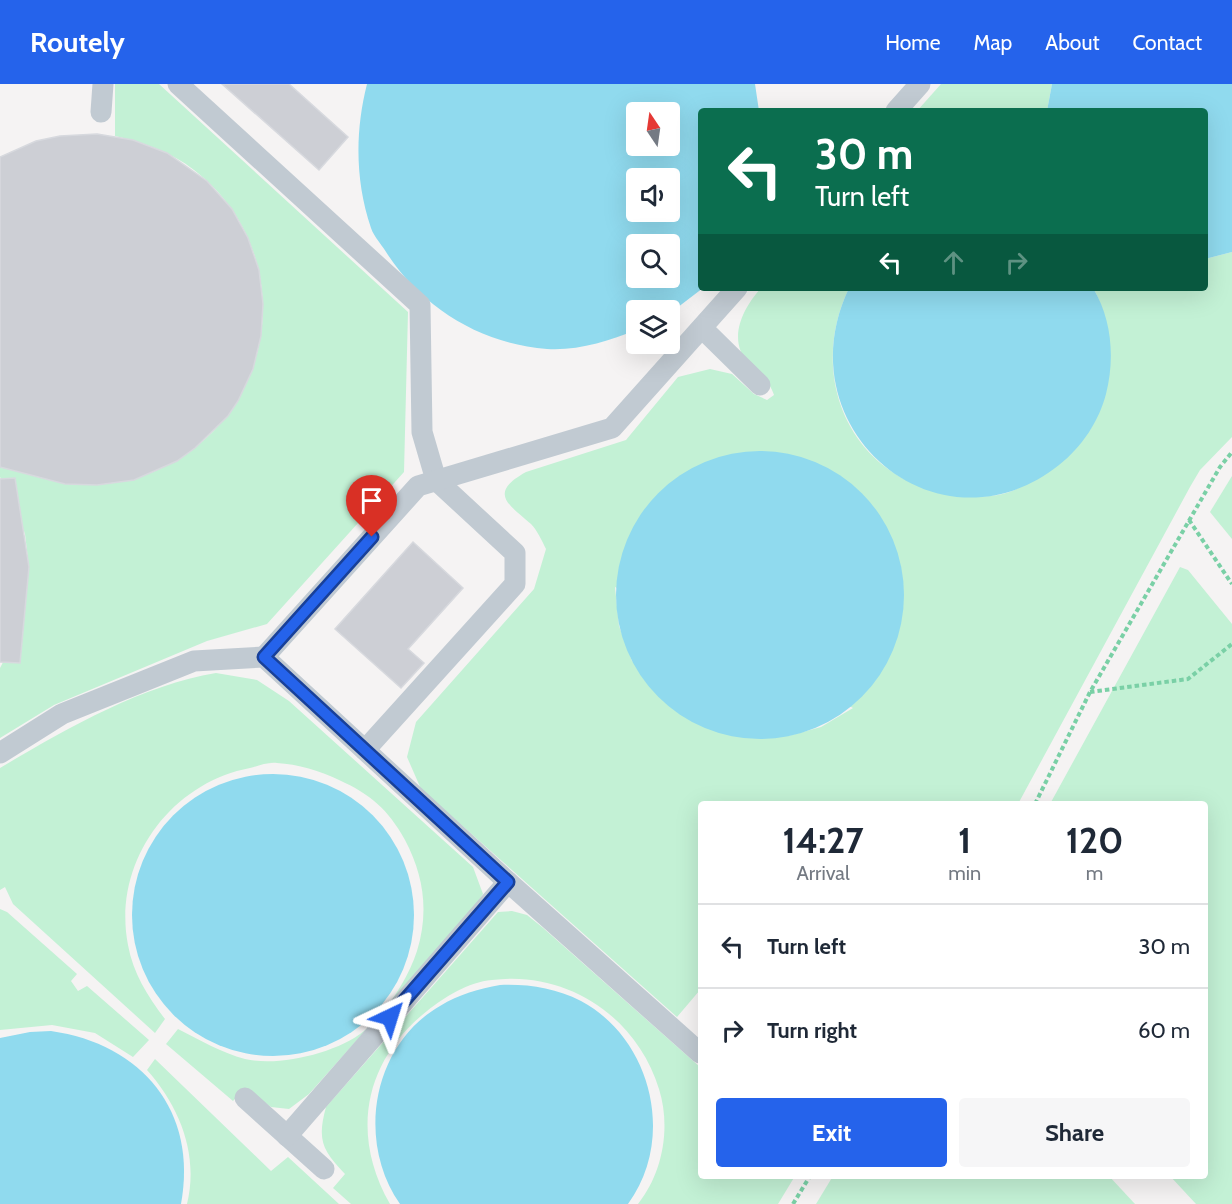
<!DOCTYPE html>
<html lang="en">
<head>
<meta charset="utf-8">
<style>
  :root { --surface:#fff; --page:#f6f6f7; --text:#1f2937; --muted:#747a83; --line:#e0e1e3; --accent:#2563eb }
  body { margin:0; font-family:Cabin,sans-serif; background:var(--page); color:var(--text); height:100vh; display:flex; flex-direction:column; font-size:22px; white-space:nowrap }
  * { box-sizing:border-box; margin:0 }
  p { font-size:20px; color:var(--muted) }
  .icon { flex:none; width:33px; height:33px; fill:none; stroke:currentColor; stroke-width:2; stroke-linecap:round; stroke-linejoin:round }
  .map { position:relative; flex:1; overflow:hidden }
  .panel { position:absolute; left:698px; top:717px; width:510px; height:378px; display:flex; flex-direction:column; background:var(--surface); border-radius:6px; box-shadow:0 6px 24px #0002 }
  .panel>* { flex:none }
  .hud { position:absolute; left:698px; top:24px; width:510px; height:183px; border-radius:6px; box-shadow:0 6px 24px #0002; background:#0b6e4f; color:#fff; overflow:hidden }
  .needle { width:39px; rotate:347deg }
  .fabs { position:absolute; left:626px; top:18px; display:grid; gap:12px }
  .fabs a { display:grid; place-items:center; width:54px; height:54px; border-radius:6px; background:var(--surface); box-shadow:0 6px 24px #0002; font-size:30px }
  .pin { position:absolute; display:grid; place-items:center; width:51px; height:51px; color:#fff; margin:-62px -26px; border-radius:50% 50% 50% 0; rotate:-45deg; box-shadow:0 0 6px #0007 }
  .pin .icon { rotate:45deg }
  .me { position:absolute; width:66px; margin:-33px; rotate:41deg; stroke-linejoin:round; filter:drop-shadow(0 0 4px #0008) }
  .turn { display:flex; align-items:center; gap:21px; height:126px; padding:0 18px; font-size:27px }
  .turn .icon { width:78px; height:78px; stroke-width:2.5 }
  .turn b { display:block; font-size:42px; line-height:51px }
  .lanes { display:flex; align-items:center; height:57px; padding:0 18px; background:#0003; justify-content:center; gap:30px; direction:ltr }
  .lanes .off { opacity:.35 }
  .eta { display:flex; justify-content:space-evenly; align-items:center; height:102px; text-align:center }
  .eta b { font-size:36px; font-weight:700; line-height:42px }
  .button { display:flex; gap:12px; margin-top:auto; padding:12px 18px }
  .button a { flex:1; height:69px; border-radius:6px; background:var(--accent); color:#fff; font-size:24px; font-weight:700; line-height:69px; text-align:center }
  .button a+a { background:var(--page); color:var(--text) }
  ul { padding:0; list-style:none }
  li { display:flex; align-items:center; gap:18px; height:84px; padding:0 18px; border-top:2px solid var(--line) }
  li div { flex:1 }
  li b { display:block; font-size:22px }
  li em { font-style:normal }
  header { display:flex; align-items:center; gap:36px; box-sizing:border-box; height:84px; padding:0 30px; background:var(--accent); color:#fff }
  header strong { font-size:28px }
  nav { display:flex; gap:33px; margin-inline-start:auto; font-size:21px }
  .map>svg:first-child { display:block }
</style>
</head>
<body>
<header>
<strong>Routely</strong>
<nav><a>Home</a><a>Map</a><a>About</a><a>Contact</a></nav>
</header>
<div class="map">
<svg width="1232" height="1120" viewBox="0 0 1232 1120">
  <rect width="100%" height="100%" fill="#f5f3f3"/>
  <!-- green -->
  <g fill="#c3f1d5" fill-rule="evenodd">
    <path d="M 115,0 L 159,0 L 408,228 L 404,388 L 267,540 L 207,557 L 54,621 L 0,654 L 0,584 L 17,551 L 26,516 L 29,483 L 25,450 L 14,418 L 0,393 L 0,378 C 49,403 102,409 153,388 C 279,336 302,169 194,86 C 171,68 143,58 115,52 Z"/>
    <path d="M 941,0 L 1052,0 L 1047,27 L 917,27 Z"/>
    <path d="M 1232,168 L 1232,353 L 1200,386 L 1190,403 L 1018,720 L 700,720 L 700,906 L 677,933 L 421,705 L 407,673 L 416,638 L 534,505 L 546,465 C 542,457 537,446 531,440 C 508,420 488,409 526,388 L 626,356 L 678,293 L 710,285 L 732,290 L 754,310 L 767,316 L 774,311 C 769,296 759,291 748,279 C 727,255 743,224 761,204 L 849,204 C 806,294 851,395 953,411 C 973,414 1002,414 1020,403 C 1042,392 1070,362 1090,346 C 1112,308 1116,242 1093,204 L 1204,204 L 1205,175 ZM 615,503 L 853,624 L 821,643 L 788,652 L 632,577 L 619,542 Z"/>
    <path d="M 1232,392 L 1232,455 L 1210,428 Z"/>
    <path d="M 1180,483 L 1188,486 L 1232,540 L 1232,1120 L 1196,1120 L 1170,1092 L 1204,1092 L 1204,720 L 1050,720 Z"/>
    <path d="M 216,589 L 257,596 L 289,617 L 473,783 L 483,810 L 471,828 L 309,1010 L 289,1025 L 271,1023 L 245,1004 L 233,1017 L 166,960 L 178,945 C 200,956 222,969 245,975 C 279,983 337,969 364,947 C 387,927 408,895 417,867 C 429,828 424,792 405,756 C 388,725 370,710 339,696 C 321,687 297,680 277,679 C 268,678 258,682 250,684 C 170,699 112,779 128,861 C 133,889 148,913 165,935 L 155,949 L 13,820 L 5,803 L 0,806 L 0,684 C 64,646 142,601 216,589 Z"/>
    <path d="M 0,825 L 7,828 L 77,890 L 71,897 L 78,907 L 87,902 L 149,956 L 133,973 L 95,949 L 52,941 L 0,946 Z"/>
    <path d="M 512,827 L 527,831 L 542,843 L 700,983 L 700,1092 L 795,1092 L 778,1120 L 638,1120 C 663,1089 671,1043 659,1005 C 637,933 567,886 492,896 C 468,898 445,913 427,927 C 364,977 350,1050 390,1120 L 351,1120 L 333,1104 L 345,1090 C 322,1066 317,1056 326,1023 L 498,828 Z"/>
    <path d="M 155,975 L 271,1087 L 288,1073 L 339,1120 L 187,1120 C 199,1071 180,1023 147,986 Z"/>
    <path d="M 833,1092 L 1109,1092 L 1135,1120 L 816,1120 Z"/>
  </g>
  <!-- water -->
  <g fill="#90daee" fill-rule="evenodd">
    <path d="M 367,0 L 755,0 L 759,27 L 700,27 L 700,204 L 703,204 L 669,230 L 669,226 L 636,226 L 636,246 C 609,257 577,267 547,265 C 482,260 424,225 388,171 C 383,162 374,153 371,144 C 355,97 355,47 367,0 ZM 636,28 L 669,28 L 669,62 L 636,62 ZM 636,94 L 669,94 L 669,128 L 636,128 ZM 636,160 L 669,160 L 669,194 L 636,194 Z"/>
    <path d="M 1052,0 L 1232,0 L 1232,168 L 1205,175 L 1204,27 L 1047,27 Z"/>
    <path d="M 849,204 L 1093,204 C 1112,235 1115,275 1106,310 C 1099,337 1082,363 1059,381 C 938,477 782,344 849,204 Z"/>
    <circle cx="760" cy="511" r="144"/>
    <circle cx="273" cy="831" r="141"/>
    <path d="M 500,901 C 529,900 555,904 581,917 C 652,955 676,1055 628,1120 L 400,1120 C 356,1057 372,961 440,922 C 459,910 479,905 500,901 Z"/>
    <path d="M 51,947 C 142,960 198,1027 181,1120 L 0,1120 L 0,954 L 30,948 Z"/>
  </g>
  <!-- building -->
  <g fill="#cdcfd5" stroke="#d7d9de" stroke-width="1.5">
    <path d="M 222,0 L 289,0 L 348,53 L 319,86 Z"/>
    <path d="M 97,50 L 133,56 L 167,69 L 207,97 L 232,125 L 248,154 L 259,186 L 263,220 L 261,252 L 253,285 L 238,317 L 228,332 L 195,364 L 177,377 L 134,396 L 97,401 L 65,400 L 0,383 L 0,73 L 36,57 L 60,52 Z"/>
    <path d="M 15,394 L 29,483 L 20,579 L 0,578 L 0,395 Z"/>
    <path d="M 413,458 L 463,504 L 408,565 L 424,579 L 401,604 L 335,545 Z"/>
  </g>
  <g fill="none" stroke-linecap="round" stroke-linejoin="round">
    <!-- path -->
    <g stroke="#7ad0a6" stroke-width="4" stroke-dasharray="4.5 3" stroke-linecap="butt">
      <path d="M 1189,436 L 1232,500"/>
      <path d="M 1090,608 L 1188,595 L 1232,560"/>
      <path d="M 1035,720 L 1090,608 L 1220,383 L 1232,368"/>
      <path d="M 793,1120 L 810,1092"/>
    </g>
    <!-- lane -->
    <g stroke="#c1cad2" stroke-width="21">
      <path d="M 178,0 L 420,221 L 422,348 L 436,396 L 515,469 L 515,500 L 365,666"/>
      <path d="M 896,27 L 920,0"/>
      <path d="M 101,28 L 103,0"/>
      <path d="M 702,244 L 760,301"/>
      <path d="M 264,573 L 418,402 L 612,344 L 737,204"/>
      <path d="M 0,669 L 62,630 L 194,577 L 264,573 L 508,798 L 700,969"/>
      <path d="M 245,1014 L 324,1085"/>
      <path d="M 287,1052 L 508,798"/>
    </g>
  </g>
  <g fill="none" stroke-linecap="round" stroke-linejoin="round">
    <defs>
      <path id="route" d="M 372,453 L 264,573 L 508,798 L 390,933"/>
    </defs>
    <!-- route casing -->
    <use href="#route" stroke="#184099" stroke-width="15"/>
    <!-- route -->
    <use href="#route" stroke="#2563eb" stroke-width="10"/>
  </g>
</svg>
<div class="fabs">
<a><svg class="needle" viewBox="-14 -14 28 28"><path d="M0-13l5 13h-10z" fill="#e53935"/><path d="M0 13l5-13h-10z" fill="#747a83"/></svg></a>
<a><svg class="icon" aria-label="sound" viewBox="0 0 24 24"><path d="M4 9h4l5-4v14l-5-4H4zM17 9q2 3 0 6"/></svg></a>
<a><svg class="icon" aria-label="search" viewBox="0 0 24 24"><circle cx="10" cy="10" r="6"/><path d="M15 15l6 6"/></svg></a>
<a><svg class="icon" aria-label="layers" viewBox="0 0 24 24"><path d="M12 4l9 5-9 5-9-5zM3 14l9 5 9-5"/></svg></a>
</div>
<div class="pin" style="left:372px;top:453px;background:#d93025"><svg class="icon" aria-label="arrive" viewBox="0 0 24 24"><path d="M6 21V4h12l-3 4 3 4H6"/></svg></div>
<svg class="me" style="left:390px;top:933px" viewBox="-20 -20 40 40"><path d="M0-17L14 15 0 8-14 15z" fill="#2563eb" stroke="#fff" stroke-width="4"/></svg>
<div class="hud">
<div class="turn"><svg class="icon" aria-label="left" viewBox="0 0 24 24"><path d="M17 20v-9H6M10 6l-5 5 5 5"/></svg><div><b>30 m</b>Turn left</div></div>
<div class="lanes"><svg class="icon" aria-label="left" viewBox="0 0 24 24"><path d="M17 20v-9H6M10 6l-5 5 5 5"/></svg><svg class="icon off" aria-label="ahead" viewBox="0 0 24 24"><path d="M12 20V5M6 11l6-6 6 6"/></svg><svg class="icon off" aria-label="right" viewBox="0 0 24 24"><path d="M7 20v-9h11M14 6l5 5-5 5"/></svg></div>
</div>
<section class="panel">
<div class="eta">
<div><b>14:27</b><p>Arrival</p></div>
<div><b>1</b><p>min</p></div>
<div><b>120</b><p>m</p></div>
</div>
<ul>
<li><svg class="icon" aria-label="left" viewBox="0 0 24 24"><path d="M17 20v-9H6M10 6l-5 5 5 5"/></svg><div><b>Turn left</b></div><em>30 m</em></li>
<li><svg class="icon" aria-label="right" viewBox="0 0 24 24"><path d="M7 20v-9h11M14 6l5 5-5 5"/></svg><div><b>Turn right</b></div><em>60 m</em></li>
</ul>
<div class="button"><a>Exit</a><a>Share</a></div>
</section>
</div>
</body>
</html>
